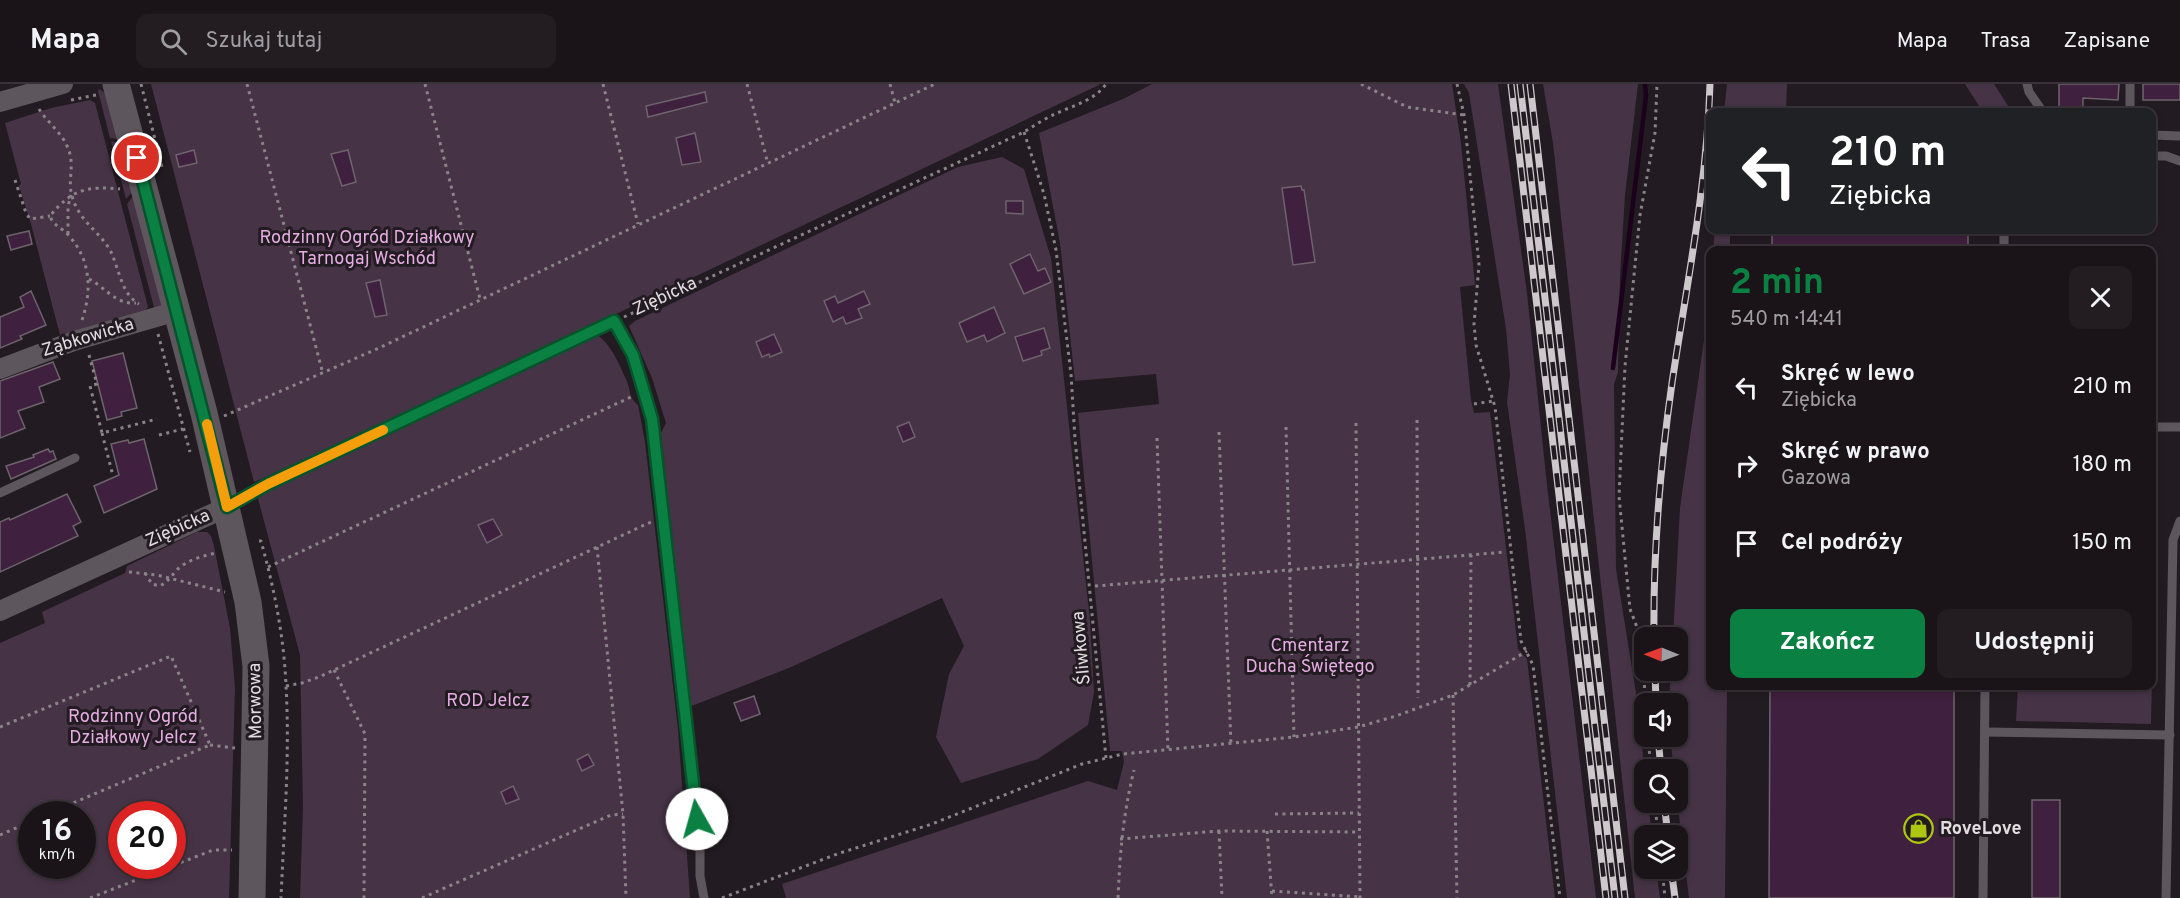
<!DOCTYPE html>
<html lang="pl">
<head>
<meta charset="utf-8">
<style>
  :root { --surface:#1a1419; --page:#231d22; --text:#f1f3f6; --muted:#9f9ea2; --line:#383338; --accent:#0b8043 }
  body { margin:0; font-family:Overpass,sans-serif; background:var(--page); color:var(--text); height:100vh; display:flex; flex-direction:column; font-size:22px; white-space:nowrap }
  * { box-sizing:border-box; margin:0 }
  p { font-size:20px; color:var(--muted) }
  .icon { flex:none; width:33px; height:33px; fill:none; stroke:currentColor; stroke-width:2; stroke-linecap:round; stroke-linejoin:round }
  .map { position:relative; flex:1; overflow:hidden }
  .side { position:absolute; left:1706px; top:162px; width:450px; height:444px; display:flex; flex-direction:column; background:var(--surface); border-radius:12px; box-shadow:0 3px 9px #0003,0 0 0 2px var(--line) }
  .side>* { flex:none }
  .hud { position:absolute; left:1706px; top:24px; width:450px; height:126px; border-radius:12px; box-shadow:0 3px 9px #0003,0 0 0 2px var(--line); background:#202124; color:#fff; overflow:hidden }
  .needle { width:39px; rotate:271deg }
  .tools { position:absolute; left:1634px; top:543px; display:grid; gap:12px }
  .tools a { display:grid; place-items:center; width:54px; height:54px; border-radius:12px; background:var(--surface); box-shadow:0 3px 9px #0003,0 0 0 2px var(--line); font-size:30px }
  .speed { position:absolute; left:18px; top:717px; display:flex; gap:12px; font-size:30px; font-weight:700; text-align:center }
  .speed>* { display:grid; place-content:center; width:78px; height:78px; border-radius:50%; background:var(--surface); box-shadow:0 3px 9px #0003,0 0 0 2px var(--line); line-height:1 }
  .speed small { font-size:15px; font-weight:400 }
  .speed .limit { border:9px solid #d22; background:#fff; color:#111 }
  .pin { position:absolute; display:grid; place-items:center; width:51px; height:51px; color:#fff; margin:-26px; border:3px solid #fff; border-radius:50%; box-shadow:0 2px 6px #0007 }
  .me { position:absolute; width:66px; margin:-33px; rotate:353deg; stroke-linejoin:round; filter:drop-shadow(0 0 4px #0008) }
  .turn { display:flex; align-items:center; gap:21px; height:126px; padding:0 24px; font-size:27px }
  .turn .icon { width:78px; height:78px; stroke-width:2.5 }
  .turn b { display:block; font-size:42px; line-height:51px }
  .round { display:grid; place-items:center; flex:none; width:63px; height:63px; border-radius:12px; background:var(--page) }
  .headline { display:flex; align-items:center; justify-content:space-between; height:102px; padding:0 24px }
  h1 { font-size:36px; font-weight:700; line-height:45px; color:var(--accent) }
  .primary-button { display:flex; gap:12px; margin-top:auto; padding:12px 24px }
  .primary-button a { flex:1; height:69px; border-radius:12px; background:var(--accent); color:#fff; font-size:24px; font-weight:700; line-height:69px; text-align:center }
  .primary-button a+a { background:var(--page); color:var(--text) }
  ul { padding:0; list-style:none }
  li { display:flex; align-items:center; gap:18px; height:78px; padding:0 24px }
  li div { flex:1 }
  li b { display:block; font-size:22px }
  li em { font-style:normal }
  header { display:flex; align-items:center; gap:36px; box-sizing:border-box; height:84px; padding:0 30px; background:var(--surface); border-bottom:2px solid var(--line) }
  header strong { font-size:28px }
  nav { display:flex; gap:33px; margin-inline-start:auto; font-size:21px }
  .search { width:420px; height:54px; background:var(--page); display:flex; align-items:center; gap:15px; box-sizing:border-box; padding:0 21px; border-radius:12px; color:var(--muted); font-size:22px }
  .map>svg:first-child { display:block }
</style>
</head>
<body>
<header>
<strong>Mapa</strong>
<div class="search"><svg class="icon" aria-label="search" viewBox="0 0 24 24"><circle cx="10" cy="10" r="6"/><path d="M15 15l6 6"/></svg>Szukaj tutaj</div>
<nav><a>Mapa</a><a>Trasa</a><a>Zapisane</a></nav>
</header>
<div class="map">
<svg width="2180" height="814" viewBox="0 0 2180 814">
  <rect width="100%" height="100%" fill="#221b21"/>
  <!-- green -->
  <g fill="#473346" fill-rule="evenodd">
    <path d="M 151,0 L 1099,0 L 1099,1 L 344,359 L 254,398 Z"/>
    <path d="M 1152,0 L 1452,0 L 1461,59 L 1475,201 L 1460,203 L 1471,316 L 1474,329 L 1490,328 L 1518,565 L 1527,575 L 1555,814 L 786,814 L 782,800 L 1088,697 L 1117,706 L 1124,678 L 1122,667 L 1110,667 L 1078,329 L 1159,320 L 1156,290 L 1075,297 L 1060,159 L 1039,49 L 1123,15 Z"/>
    <path d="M 1464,0 L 1498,0 L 1527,209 L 1547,401 L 1596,814 L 1567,814 L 1525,445 L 1507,318 L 1510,290 L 1506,245 L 1469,9 Z"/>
    <path d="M 1543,0 L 1638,0 L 1625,111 L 1620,192 L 1618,288 L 1614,300 L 1616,485 L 1640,634 L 1644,685 L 1644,718 L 1648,719 L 1652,751 L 1644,752 L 1644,784 L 1656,785 L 1660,814 L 1635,814 L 1553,59 Z"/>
    <path d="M 1727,0 L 1787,0 L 1786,28 L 1724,28 Z"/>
    <path d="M 1965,0 L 1994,0 L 2012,28 L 1983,28 Z"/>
    <path d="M 99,5 L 107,10 L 118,55 L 110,54 L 98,7 Z"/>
    <path d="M 90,16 L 95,19 L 148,223 L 146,226 L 60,251 L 31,140 L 19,102 L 21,100 L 5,39 L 51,24 Z"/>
    <path d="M 111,57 L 119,59 L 121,67 L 117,69 L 120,81 L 125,80 L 132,108 L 126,115 Z"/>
    <path d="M 1002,73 L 1024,85 L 1051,174 L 1090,537 L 1094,608 L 1088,641 L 1038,675 L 961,699 L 936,653 L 949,590 L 964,562 L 942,514 L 789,584 L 689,623 L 661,349 L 666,339 L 652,294 L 629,242 L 635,237 L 958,83 Z"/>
    <path d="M 137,107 L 162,222 L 155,227 L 127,120 Z"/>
    <path d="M 1715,146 L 1730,146 L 1730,166 L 1713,166 Z"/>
    <path d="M 1710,195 L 1710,602 L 1727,602 L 1725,814 L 1689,814 L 1677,715 L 1677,686 L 1674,685 L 1670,653 L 1677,652 L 1677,620 L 1669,619 L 1671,587 L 1677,586 L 1677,554 L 1673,553 L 1680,424 L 1706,242 Z"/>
    <path d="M 597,251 C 611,260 619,280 626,295 C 631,306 628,313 638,321 L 645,358 L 678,645 L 690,814 L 300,814 L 303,724 L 300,571 L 257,411 Z"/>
    <path d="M 197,448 L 207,448 L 211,452 L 214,462 L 230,544 L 235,604 L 229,814 L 0,814 L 0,559 L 45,539 L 42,528 L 125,489 L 127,482 ZM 32,730 L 82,730 L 82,782 L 32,782 ZM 122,730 L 172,730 L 172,782 L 122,782 Z"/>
    <path d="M 2151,502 L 2154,502 L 2151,640 L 2016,637 L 2018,602 L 2151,602 Z"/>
  </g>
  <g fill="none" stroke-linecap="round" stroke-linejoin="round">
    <!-- stream -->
    <path stroke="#1b011b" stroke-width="4.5" d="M 1613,284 L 1646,12 L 1645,0"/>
  </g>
  <!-- building -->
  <g fill="#3f203e" stroke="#6d646c" stroke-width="1.5">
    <path d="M 2059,0 L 2119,0 L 2118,16 L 2083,14 L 2083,28 L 2059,27 Z"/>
    <rect x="2143" y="0" width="37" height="16"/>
    <path d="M 705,8 L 707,18 L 648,33 L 646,22 Z"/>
    <path d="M 695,49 L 701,78 L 682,81 L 676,54 Z"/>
    <path d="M 194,66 L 197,79 L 179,83 L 176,71 Z"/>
    <path d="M 348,66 L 356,98 L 342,102 L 331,70 Z"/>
    <path d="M 1301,102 L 1302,106 L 1304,106 L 1315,178 L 1293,181 L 1282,104 Z"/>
    <path d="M 1006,117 L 1023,117 L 1023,130 L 1006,129 Z"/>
    <rect x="1772" y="146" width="196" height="20"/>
    <path d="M 29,147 L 32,160 L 11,166 L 7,152 Z"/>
    <path d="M 1030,170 L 1038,187 L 1045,184 L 1051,198 L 1024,210 L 1010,180 Z"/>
    <path d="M 380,196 L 387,231 L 375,233 L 366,199 Z"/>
    <path d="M 31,207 L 46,241 L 20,252 L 22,255 L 0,264 L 0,233 L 24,223 L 20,213 Z"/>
    <path d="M 864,207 L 870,220 L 858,225 L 862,234 L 846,240 L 843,233 L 833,238 L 824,217 L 835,212 L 838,219 Z"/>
    <path d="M 994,223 L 1005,249 L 987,258 L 984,251 L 967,258 L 959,239 Z"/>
    <path d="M 1044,244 L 1050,264 L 1041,267 L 1042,271 L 1023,277 L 1015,253 Z"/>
    <path d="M 774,250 L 782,268 L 770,273 L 769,270 L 762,273 L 756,258 Z"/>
    <path d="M 123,269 L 137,324 L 121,328 L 122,332 L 107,336 L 92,277 Z"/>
    <path d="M 53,278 L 60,295 L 39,303 L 44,318 L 18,327 L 25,344 L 0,354 L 0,297 Z"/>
    <path d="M 909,338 L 915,353 L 903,358 L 897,343 Z"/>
    <path d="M 144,355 L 157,405 L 104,429 L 94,402 L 119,391 L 111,360 L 128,356 L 129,359 Z"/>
    <path d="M 48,365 L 50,368 L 53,367 L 56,375 L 11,395 L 6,382 L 34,373 L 33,371 Z"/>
    <path d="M 67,410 L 81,438 L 73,442 L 78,452 L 0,488 L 0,438 L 9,434 L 10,436 Z"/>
    <path d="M 493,435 L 502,451 L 487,459 L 478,441 Z"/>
    <path d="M 1770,602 L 1954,602 L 1954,814 L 1769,814 Z"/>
    <path d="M 754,612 L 760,630 L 741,637 L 734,619 Z"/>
    <path d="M 588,670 L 594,681 L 582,687 L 577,676 Z"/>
    <path d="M 513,702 L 519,715 L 506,720 L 501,708 Z"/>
    <rect x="2032" y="716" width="28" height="98"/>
  </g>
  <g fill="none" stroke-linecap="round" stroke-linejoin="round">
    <!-- path -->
    <g stroke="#8a8489" stroke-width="3" stroke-dasharray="3 4.5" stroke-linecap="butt">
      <path d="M 141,0 L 163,87"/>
      <path d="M 247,0 L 323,290"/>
      <path d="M 425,0 L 480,215"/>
      <path d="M 603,0 L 638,140"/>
      <path d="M 747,0 L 768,80"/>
      <path d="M 890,0 L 895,19"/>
      <path d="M 1361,0 L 1407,23 L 1464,31"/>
      <path d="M 1457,0 L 1464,31 L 1479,181 L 1474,240 L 1476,261 L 1495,323 L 1521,557 L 1533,581 L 1560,814"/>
      <path d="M 71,16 L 96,11"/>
      <path d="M 39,25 C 47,38 61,48 67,62 C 76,80 67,95 72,112 C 79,138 101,148 111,168 C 119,185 122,211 139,220"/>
      <path d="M 1024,48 L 1044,110 L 1056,166 L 1071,290 L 1075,355 L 1106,674"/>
      <path d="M 15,96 L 26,129 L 30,135 L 50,132"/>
      <path d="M 68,150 L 68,122 L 71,111"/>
      <path d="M 89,195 C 105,203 116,221 136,219"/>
      <path d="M 624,233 L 1024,48 C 1035,41 1046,34 1057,29 C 1075,21 1095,16 1106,0"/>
      <path d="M 82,236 C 92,207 91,176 69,152 C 63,144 53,142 50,132 C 72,105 87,102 120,105"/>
      <path d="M 158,250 L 190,368"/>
      <path d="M 89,271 L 97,300 L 90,302 L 102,349 L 157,335"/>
      <path d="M 1474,320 L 1493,317"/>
      <path d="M 224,332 L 379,264 L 935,0"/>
      <path d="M 1417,336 L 1418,614"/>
      <path d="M 1356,339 L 1360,814"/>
      <path d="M 1286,343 L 1294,653"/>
      <path d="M 1219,348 L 1231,661"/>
      <path d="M 102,349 L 113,392"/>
      <path d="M 159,351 L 183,345"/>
      <path d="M 1157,354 L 1168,667"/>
      <path d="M 259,457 L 261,457 C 274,504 284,552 286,602 C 290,672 284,744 281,814"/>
      <path d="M 597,463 L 623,730 L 626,814"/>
      <path d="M 268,483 L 633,312"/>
      <path d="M 129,488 L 157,491 L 225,508"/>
      <path d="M 145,489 L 152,500 L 160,502 C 167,498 170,494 175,488 C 184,477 202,472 216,469"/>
      <path d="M 1095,502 L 1506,468"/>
      <path d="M 334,586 L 365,650 L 364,814"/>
      <path d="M 1644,586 L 1640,551 L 1630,525 L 1619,412 L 1625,282 L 1640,131 L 1655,49 L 1657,0"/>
      <path d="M 1644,586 L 1645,620"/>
      <path d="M 1470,601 L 1471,471"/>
      <path d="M 286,602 L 302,599 L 319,593 L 653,437"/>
      <path d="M 1453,611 L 1457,814"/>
      <path d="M 0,643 L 171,572 L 210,661 L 47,730"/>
      <path d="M 1648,652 L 1651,686"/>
      <path d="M 210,661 L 235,664"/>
      <path d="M 1655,718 L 1658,752"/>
      <path d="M 1275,730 L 1359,729"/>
      <path d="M 1219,747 L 1222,814"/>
      <path d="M 1267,747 L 1272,814"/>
      <path d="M 0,751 L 32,737"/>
      <path d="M 1120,755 L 1219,747 L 1359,748"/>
      <path d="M 1662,784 L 1665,814"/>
      <path d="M 1272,807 L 1360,813"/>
      <path d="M 90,814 L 213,766 L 232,766"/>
      <path d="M 422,814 L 611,731 L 623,730"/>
      <path d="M 722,814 L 837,770 L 932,740 L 1082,680 L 1123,670 L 1294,653 L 1358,643 L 1396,632 L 1453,611 L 1527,567"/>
      <path d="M 1118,814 C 1120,768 1123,731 1134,686"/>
    </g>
    <!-- lane -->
    <g stroke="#5e565d" stroke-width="9">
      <path d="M 2027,0 L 2029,8 L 2043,28"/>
      <path d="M 2130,28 L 2130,0"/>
      <path d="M 2151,51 L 2180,52"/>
      <path d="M 2151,72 L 2166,72 L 2180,77"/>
      <path d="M 2004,166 L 2004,146"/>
      <path d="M 2151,343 L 2180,343"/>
      <path d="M 0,409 L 75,374"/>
      <path d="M 229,422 L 268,400 L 614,237 L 633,271 L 652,335 L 700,759 L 700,792 L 704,814"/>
      <path d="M 1985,648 L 2170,651"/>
      <path d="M 1983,814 L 1985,602"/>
      <path d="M 2166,814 L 2173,456 L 2180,437"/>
    </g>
    <!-- street -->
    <g stroke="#5e565d" stroke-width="20">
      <path d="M 0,18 L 63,0"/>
      <path d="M 0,285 L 74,257 L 177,227"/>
      <path d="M 0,527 L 227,423"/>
    </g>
    <!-- secondary -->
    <path stroke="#5e565d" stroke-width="27" d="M 116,0 L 204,329 L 248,518 L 256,582 L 252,814"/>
    <defs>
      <g id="rail">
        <path d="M 1511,0 L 1606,814"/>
        <path d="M 1520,0 L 1615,814"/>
        <path d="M 1530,0 L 1625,814"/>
        <path d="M 1654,554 C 1653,468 1660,383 1672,299 C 1687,199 1707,101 1710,0"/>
        <path d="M 1655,586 L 1656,620"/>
        <path d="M 1658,652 L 1661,686"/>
        <path d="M 1664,718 L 1668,752"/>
        <path d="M 1671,784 L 1675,814"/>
      </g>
    </defs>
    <!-- rail casing -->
    <use href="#rail" stroke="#cdc8cc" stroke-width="7"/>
    <!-- rail -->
    <use href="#rail" stroke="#221b21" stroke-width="4.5" stroke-dasharray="14" stroke-linecap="butt"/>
  </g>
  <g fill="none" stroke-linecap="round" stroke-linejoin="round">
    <defs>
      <path id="route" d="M 137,74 L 227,423 L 268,400 L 614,237 L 633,271 L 652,335 L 697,735"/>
    </defs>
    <!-- route casing -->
    <use href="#route" stroke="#07532c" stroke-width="15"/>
    <!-- route -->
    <use href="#route" stroke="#0b8043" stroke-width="10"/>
    <!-- slow -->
    <path stroke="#f59e0b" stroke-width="10" d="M 207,340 L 227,423 L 268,400 L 383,346"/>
  </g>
  <!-- icons -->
  <defs>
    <symbol id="shop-ring" viewBox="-11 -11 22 22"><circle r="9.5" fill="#221b21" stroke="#adc60f" stroke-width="1.5"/><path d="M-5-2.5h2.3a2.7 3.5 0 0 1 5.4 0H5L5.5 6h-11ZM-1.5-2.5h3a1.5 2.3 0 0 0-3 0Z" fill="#adc60f"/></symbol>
  </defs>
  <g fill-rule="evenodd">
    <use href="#shop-ring" x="1902" y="728" width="33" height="33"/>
  </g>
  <g text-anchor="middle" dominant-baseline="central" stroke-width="6" stroke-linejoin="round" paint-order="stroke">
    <!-- park labels -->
    <g font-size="18" fill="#e6ade3" stroke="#221b21">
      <text x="367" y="154">Rodzinny Ogród Działkowy<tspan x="367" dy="21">Tarnogaj Wschód</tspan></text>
      <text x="1310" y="562">Cmentarz<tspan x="1310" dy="21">Ducha Świętego</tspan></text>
      <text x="488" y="617">ROD Jelcz</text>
      <text x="133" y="633">Rodzinny Ogród<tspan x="133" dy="21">Działkowy Jelcz</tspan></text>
    </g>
    <!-- street labels -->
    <g font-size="18" fill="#e2dde1" stroke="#221b21">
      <text transform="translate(665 213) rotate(-25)">Ziębicka</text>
      <text transform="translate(88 254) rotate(-17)">Ząbkowicka</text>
      <text transform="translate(178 445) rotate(-24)">Ziębicka</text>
      <text transform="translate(1082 564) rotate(-95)">Śliwkowa</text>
      <text transform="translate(256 617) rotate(-91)">Morwowa</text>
    </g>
    <!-- poi labels -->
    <g font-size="18" font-weight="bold" fill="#e2dde1" stroke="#221b21" text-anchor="start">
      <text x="1940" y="745">RoveLove</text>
    </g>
  </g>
</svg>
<div class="tools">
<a><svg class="needle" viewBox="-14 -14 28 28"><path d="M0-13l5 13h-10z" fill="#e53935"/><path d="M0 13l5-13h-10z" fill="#9f9ea2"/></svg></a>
<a><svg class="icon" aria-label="sound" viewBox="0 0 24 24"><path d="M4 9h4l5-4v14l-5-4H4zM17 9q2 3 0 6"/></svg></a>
<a><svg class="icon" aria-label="search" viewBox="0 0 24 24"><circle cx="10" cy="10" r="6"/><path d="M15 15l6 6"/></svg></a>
<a><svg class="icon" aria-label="layers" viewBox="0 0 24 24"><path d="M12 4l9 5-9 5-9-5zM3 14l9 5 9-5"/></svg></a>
</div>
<div class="speed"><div>16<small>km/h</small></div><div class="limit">20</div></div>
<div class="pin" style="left:137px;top:74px;background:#d93025"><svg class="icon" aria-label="arrive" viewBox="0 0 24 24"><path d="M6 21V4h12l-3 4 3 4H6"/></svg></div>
<svg class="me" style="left:697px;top:735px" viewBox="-20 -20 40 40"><circle r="19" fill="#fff"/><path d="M0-13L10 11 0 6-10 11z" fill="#0b8043"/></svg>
<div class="hud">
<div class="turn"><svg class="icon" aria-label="left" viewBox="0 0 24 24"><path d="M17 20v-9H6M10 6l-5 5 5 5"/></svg><div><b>210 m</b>Ziębicka</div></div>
</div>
<section class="side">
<div class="headline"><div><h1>2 min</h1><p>540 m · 14:41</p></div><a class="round"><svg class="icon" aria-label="close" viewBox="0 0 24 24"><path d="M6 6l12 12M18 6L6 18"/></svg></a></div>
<ul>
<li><svg class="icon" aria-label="left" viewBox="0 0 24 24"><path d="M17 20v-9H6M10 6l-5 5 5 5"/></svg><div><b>Skręć w lewo</b><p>Ziębicka</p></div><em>210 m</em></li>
<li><svg class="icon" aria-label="right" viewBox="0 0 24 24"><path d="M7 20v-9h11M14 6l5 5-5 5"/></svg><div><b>Skręć w prawo</b><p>Gazowa</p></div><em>180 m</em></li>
<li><svg class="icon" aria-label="arrive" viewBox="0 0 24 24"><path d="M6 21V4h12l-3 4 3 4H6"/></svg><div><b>Cel podróży</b></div><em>150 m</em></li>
</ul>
<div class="primary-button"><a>Zakończ</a><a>Udostępnij</a></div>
</section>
</div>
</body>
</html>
